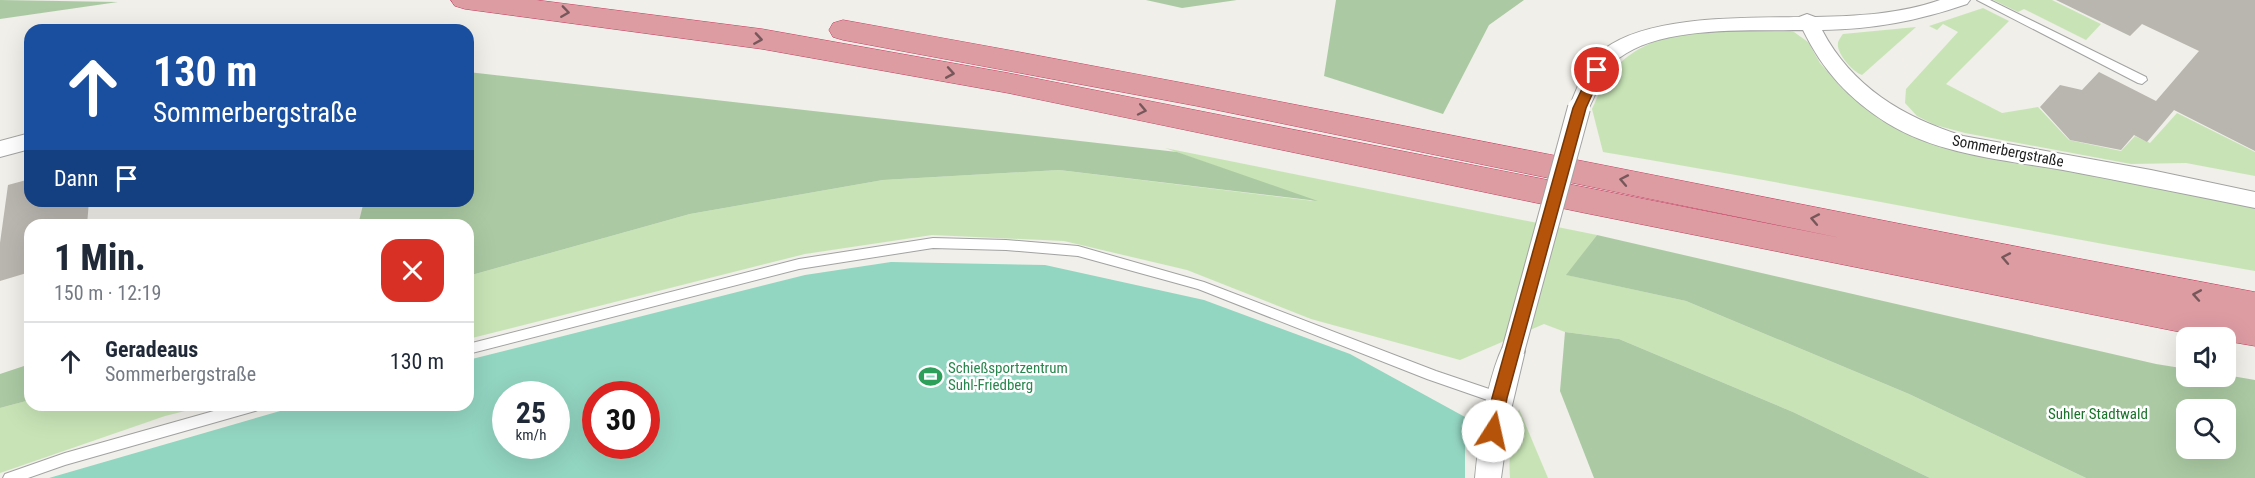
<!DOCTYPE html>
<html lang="de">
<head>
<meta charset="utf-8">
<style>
  :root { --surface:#fff; --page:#f2f2f3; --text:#1f2937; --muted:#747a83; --line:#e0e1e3 }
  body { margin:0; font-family:"Roboto Condensed",sans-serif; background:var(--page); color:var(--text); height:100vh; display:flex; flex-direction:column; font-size:22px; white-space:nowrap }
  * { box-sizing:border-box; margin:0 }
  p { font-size:20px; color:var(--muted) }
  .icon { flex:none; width:33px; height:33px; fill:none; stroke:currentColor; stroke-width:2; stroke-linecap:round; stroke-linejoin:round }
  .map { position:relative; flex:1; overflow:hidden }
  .panel { position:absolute; left:24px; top:219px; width:450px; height:192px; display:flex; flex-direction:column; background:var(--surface); border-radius:18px; box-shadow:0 6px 24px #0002 }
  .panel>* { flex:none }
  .top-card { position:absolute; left:24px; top:24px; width:450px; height:183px; border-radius:18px; box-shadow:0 6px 24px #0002; background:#1a4fa0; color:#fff; overflow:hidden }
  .fabs { position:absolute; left:2176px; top:327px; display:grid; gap:12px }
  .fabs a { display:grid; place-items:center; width:60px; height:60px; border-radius:12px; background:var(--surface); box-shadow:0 6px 24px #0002; font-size:30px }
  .speed { position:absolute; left:492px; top:381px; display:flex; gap:12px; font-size:30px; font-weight:700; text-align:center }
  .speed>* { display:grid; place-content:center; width:78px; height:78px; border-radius:50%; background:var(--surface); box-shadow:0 6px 24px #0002; line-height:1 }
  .speed small { font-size:15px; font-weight:400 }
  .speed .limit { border:9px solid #d22; background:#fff; color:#111 }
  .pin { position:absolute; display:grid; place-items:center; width:51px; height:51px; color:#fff; margin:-26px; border:3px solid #fff; border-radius:50%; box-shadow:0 2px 6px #0007 }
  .me { position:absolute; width:66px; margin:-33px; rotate:10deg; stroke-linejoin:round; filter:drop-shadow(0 0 4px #0008) }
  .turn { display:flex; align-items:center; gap:21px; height:126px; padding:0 30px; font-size:27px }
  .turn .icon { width:78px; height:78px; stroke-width:2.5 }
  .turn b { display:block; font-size:42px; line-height:51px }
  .then { display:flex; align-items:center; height:57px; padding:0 30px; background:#0003; gap:12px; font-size:22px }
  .round { display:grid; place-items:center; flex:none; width:63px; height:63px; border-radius:18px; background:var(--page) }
  .summary { display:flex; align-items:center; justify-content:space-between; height:102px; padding:0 30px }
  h1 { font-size:36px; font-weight:800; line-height:45px }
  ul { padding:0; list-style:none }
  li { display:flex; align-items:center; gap:18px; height:78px; padding:0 30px; border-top:2px solid var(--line) }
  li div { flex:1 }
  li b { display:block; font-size:22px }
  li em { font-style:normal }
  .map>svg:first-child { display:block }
</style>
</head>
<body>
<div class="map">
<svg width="2255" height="478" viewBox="0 0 2255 478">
  <rect width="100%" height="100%" fill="#f0efe9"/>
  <!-- grass -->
  <g fill="#c8e4b6">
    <path d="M 1993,0 L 2052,0 L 2101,24 L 2086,40 L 2024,9 L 2018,12 Z"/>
    <path d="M 1983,8 L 2009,21 L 1946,84 L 2002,113 L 2038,107 L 2069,140 L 2121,151 L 2135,136 L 2150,143 L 2177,113 L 2255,152 L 2255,176 L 2186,163 L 2131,164 L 1965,133 L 1935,125 L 1917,116 L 1905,103 L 1906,89 L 1958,32 L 1943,24 L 1937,30 L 1929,26 Z"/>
    <path d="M 1775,26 L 1794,32 L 1808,42 L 1820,63 L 1839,85 L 1881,120 L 1927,141 L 2255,207 L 2255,271 C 2037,234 1821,188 1603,152 L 1592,109 C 1599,94 1606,76 1618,65 C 1659,25 1722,30 1775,26 Z"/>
    <path d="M 1916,27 L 1862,75 C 1853,72 1836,53 1838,43 C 1838,41 1842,35 1843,34 Z"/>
    <path d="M 1165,148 L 1597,235 L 1567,275 L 1686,301 L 1909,394 L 2086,478 L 1930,478 L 1793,412 L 1619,339 L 1565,332 L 1544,324 L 1460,360 L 1311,319 L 1187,270 L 1064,241 L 932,235 L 805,254 L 468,339 L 468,276 L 690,214 L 883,180 L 1059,170 L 1314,201 Z"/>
    <path d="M 30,400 L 30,405 L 209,405 L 165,416 L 0,473 L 0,408 Z"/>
    <path d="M 1519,409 L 1548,478 L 1510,478 C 1508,454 1512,432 1519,409 Z"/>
  </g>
  <!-- forest -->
  <g fill="#abcaa3" fill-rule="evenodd">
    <path d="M 0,0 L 118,2 L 0,19 Z"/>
    <path d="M 1146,0 L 1237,0 L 1182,8 Z"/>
    <path d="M 1336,0 L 1524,0 L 1489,25 L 1443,114 L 1324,76 Z"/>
    <path d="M 468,72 L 1177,152 L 1318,201 L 1059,170 L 883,180 L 690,214 L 468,276 L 468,225 L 358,225 L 364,201 L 468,201 Z"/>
    <path d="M 1597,235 L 2156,364 L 2187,369 L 2187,376 L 2226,375 L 2255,380 L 2255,478 L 2086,478 L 1909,394 L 1686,301 L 1566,275 ZM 2187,410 L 2226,410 L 2226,448 L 2187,448 Z"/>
    <path d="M 1565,332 L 1619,339 L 1793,412 L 1930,478 L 1594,478 L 1560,391 Z"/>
    <path d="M 30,364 L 30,400 L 0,408 L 0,374 Z"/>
  </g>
  <!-- pitch -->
  <path fill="#92d5c1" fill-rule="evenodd" d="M 891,262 L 1045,265 L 1204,300 L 1350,354 L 1465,417 L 1465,478 L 49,478 L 301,405 L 468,405 L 468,360 L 805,275 ZM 506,394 L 556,394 L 556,446 L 506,446 ZM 596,394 L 646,394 L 646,446 L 596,446 Z"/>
  <!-- building -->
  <g fill="#b9b5af">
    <path d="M 2056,0 L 2255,0 L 2255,151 L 2174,110 L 2147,142 L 2134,135 L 2121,150 L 2070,140 L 2040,107 L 2060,85 L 2082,90 L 2099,72 L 2156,101 L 2199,51 L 2142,24 L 2130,36 Z"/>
    <path d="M 30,179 L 30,201 L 89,201 L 87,225 L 30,225 L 30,272 L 0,281 L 0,243 L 8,185 Z"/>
  </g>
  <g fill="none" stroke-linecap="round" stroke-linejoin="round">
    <defs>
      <g id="lane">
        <path d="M 1977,0 L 1990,0 L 2146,77 L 2147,80 L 2142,84 L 2138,83 Z"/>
        <path d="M 933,238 L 1006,240 L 1078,246 L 1204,282 L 1436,371 L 1504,394 L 1506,398 L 1504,402 L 1499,404 L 1427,379 L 1198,289 L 1078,256 L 1006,250 L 933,248 L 799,269 L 468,354 L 468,344 L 799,259 Z"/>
        <path d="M 235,405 L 262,405 L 260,409 L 255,411 L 65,465 L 28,478 L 3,478 L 5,474 L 65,453 Z"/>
      </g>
      <g id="street">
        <path d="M 1940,0 L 1970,0 L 1967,4 C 1917,21 1875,29 1822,30 C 1852,87 1903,117 1963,136 L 2151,170 L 2255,192 L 2255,208 C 2191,195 2127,182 2063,170 C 2005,160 1939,155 1887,123 C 1849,99 1823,71 1803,30 C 1749,31 1663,25 1619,58 C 1601,71 1597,95 1586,113 L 1579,115 L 1572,113 L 1569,108 C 1577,88 1586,62 1604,49 C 1650,15 1744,18 1799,17 L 1807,14 L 1815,17 C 1857,16 1900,14 1940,0 Z"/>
        <path d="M 30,133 L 30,149 L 0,157 L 0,141 Z"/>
        <path d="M 1513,341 L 1522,344 L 1525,351 L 1510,414 L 1501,478 L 1475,478 C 1479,437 1486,381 1504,344 Z"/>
      </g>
      <path id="highway" d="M 451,0 L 536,0 L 762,29 L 1008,73 L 1841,238 L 1197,106 L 843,40 L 833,37 L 829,30 L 833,23 L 843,20 C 1315,104 1784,204 2255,292 L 2255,346 L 2226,341 L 2226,338 L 2210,338 L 1585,213 L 1008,93 L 762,49 L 465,9 L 455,6 Z"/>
    </defs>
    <!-- lane casing -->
    <use href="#lane" stroke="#a2a2a2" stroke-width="2"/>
    <!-- street casing -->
    <use href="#street" stroke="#a2a2a2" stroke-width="2"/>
    <!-- highway casing -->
    <use href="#highway" stroke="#c63e61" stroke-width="1"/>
    <!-- lane -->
    <use href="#lane" fill="#fff" fill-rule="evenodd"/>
    <!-- street -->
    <use href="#street" fill="#fff" fill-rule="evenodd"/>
    <!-- highway -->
    <use href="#highway" fill="#dd9ba2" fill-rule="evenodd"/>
    <defs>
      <path id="street-bridge" d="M 1513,351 L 1579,108"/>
    </defs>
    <!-- street-bridge casing -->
    <use href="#street-bridge" stroke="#a2a2a2" stroke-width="24" stroke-linecap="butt"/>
    <!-- street-bridge -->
    <use href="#street-bridge" stroke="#fff" stroke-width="22"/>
  </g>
  <!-- one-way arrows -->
  <defs><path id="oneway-chevron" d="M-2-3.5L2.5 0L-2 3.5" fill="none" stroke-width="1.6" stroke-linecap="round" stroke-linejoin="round" transform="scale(1.5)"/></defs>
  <g stroke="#76585b">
    <use href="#oneway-chevron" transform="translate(565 12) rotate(8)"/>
    <use href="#oneway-chevron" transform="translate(758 39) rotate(9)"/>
    <use href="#oneway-chevron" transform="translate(950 73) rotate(10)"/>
    <use href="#oneway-chevron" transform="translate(1142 110) rotate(12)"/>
    <use href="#oneway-chevron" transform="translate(1624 180) rotate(-169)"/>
    <use href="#oneway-chevron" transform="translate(1815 219) rotate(-169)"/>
    <use href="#oneway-chevron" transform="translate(2006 258) rotate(-169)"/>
    <use href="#oneway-chevron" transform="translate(2197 295) rotate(-170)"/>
  </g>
  <!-- route -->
  <path fill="#b45309" stroke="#753606" stroke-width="1.5" d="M 1597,66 L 1603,70 L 1586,108 L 1507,398 L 1501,431 L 1499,436 L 1493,438 L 1488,436 L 1486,431 L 1492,398 L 1573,108 L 1591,70 Z"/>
  <!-- icons -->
  <defs>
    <symbol id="stadium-bare" viewBox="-9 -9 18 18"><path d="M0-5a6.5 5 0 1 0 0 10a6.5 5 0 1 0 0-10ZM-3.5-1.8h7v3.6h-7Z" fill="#2e9e5b" stroke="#fff" stroke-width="2.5" paint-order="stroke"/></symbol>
  </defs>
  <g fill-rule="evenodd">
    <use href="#stadium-bare" x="914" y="360" width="33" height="33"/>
  </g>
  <g text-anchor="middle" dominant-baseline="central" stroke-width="5" stroke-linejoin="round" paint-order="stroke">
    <!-- street labels -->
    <g font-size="15" fill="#212121" stroke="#fff">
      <text transform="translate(2008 151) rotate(11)">Sommerbergstraße</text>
    </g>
    <!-- leisure labels -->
    <g font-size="15" fill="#27864d" stroke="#fff" text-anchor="start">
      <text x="948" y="368">Schießsportzentrum<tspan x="948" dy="17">Suhl-Friedberg</tspan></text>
    </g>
    <!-- park labels -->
    <g font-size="15" fill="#1a742a" stroke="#fff">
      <text x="2098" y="414">Suhler Stadtwald</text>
    </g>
  </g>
</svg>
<div class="fabs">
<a><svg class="icon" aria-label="sound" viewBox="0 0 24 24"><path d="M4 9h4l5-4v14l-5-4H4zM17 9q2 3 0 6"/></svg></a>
<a><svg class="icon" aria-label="search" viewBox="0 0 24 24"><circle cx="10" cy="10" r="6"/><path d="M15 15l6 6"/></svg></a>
</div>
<div class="speed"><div>25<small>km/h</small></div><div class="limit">30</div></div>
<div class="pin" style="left:1597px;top:70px;background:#d93025"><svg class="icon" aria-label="arrive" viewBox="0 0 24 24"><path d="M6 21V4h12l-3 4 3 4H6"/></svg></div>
<svg class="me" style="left:1493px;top:431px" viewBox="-20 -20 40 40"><circle r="19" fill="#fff"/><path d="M0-13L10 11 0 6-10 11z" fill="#b45309"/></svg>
<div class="top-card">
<div class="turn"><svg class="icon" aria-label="ahead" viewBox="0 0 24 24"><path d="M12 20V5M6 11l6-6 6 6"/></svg><div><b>130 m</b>Sommerbergstraße</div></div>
<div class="then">Dann<svg class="icon" aria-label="arrive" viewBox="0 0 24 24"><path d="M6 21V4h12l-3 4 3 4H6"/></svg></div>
</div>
<section class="panel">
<div class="summary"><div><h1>1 Min.</h1><p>150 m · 12:19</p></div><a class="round" style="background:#d93025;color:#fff"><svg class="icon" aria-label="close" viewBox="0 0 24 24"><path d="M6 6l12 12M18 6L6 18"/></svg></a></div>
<ul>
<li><svg class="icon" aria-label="ahead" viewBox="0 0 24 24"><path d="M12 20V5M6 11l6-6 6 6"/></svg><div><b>Geradeaus</b><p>Sommerbergstraße</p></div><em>130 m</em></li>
</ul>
</section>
</div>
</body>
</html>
